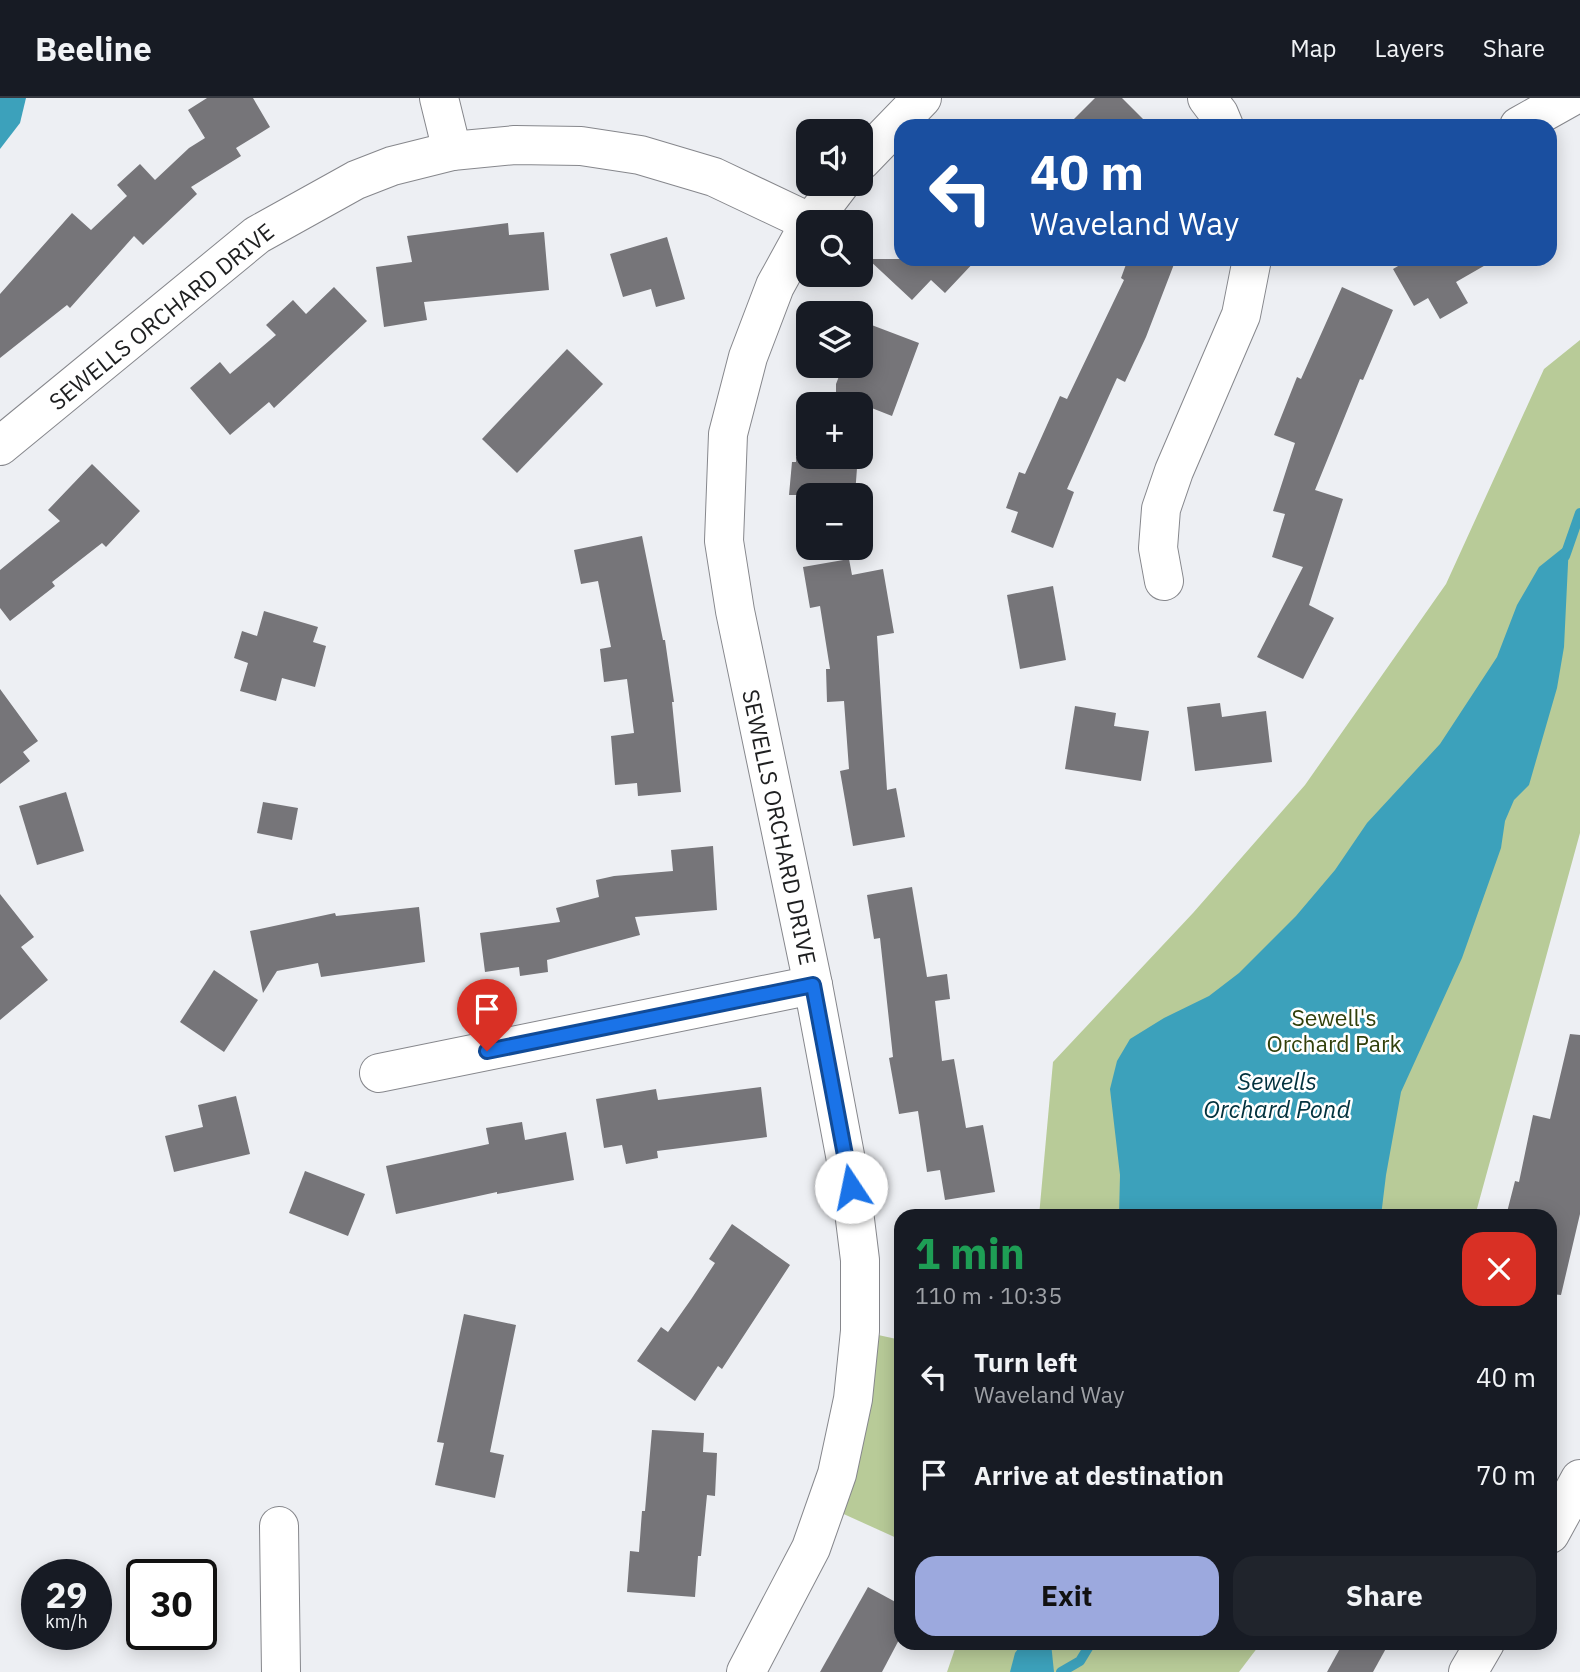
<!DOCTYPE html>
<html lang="en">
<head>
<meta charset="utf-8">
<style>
  :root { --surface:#171b24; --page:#20242c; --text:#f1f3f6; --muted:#9ea1a6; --line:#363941; --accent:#9ca9de }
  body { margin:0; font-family:"IBM Plex Sans",sans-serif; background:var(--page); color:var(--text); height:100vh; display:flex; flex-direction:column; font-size:26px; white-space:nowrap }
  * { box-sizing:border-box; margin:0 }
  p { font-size:23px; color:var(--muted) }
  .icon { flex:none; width:38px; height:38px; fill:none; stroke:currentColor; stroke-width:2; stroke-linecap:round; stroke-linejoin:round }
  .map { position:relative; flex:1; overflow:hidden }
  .details { position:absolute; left:894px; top:1111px; width:663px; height:441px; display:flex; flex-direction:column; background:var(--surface); border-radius:21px; box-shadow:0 4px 18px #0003 }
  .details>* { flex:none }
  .hud { position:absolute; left:894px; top:21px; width:663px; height:147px; border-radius:21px; box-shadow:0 4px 18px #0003; background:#1a4fa0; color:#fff; overflow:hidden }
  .buttons { position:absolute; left:796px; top:21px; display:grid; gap:14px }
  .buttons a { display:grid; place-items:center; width:77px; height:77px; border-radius:14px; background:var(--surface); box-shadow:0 4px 18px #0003; font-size:35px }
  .speed { position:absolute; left:21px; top:1461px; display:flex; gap:14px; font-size:35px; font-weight:700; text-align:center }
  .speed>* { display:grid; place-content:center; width:91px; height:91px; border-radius:50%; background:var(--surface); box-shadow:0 4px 18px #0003; line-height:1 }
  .speed small { font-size:18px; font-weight:400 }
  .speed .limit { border:4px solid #111; border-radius:10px; background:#fff; color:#111 }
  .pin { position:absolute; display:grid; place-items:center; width:60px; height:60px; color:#fff; margin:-72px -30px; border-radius:50% 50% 50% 0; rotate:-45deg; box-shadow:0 0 7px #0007 }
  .pin .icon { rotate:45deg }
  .me { position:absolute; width:77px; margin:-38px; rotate:349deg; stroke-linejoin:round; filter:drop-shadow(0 0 5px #0008) }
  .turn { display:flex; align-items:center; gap:24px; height:147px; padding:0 21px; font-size:32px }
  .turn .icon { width:91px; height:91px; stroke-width:2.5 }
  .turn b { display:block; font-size:49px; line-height:60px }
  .round { display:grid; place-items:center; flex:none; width:74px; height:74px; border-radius:21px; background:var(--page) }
  .head { display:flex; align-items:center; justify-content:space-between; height:119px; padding:0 21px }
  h1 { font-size:42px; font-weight:700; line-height:52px; color:#1e9e55 }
  .action { display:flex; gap:14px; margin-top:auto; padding:14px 21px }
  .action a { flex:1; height:80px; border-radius:21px; background:var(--accent); color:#111; font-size:28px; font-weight:700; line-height:80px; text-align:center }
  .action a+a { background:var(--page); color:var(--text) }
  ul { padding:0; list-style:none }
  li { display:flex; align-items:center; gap:21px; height:98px; padding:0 21px }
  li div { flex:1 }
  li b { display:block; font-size:26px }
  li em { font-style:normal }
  header { display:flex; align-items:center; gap:42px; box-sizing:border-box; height:98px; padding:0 35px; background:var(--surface); border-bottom:2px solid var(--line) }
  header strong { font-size:33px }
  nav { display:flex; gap:38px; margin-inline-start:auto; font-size:24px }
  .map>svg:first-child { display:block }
</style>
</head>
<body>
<header>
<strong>Beeline</strong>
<nav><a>Map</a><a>Layers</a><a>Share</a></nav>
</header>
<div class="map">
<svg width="1580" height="1574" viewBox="0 0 1580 1574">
  <rect width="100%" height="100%" fill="#edeff3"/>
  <!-- green -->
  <g fill="#b8cb98">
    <path d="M 1580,242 L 1580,735 L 1475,1118 L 1039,1118 L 1053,964 L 1193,815 L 1305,687 L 1446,486 L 1544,271 Z"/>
    <path d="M 860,1233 L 901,1242 L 901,1442 L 826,1408 Z"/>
    <path d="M 957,1545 L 1261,1545 L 1239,1574 L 947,1574 Z"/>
  </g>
  <!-- water -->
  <g fill="#3ca1bb">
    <path d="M 0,0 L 26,0 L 20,25 L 0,51 Z"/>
    <path d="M 1569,445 L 1564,549 L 1557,590 L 1529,687 L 1514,702 L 1505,723 L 1501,750 L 1462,860 L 1401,994 L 1386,1077 L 1381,1118 L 1119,1118 L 1120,1077 L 1110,991 L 1117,963 L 1130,941 L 1164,920 L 1209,898 L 1239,875 L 1296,818 L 1335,772 L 1367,725 L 1440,646 L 1497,559 L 1517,507 L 1539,469 Z"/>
    <path d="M 1022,1545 L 1051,1545 L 1054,1574 L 1010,1574 L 1015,1555 Z"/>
  </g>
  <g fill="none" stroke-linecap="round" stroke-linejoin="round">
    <!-- stream -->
    <g stroke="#3ca1bb" stroke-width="10">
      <path d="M 1565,458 L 1580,415"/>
      <path d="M 1061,1574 L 1080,1563 L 1091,1545"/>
    </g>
  </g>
  <!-- building -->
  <g fill="#767579">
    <path d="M 207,0 L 253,0 L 270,29 L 236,50 L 241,58 L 191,89 L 197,96 L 143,147 L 134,138 L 70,210 L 67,207 L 0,260 L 0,196 L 72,115 L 91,132 L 127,98 L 117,87 L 140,66 L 155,82 L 189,50 L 205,40 L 188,12 Z"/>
    <path d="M 1095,0 L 1122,0 L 1150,28 L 1067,28 Z"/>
    <path d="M 508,125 L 509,137 L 544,134 L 549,192 L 424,204 L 427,222 L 384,229 L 376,169 L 412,164 L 407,138 Z"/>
    <path d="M 667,139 L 685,201 L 656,209 L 651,191 L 623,199 L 610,156 Z"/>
    <path d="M 868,161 L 977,161 L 945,195 L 931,182 L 912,202 Z"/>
    <path d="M 1128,161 L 1176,161 L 1146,239 L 1125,284 L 1117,280 L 1067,391 L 1074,394 L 1053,450 L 1011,434 L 1018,414 L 1006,410 L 1019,374 L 1025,376 L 1060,298 L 1067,301 L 1124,182 L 1121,180 Z"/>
    <path d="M 1410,161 L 1496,161 L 1456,184 L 1468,205 L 1440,221 L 1428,200 L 1414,208 L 1393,171 Z"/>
    <path d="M 334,189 L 367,223 L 274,310 L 269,304 L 230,337 L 190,290 L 220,264 L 230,276 L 276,237 L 266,227 L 293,202 L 306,216 Z"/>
    <path d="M 1342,189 L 1393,212 L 1363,282 L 1360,281 L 1315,392 L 1343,401 L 1309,507 L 1334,520 L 1303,581 L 1257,559 L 1303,469 L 1272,459 L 1285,416 L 1273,413 L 1295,345 L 1274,337 L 1297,279 L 1301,281 Z"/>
    <path d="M 861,223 L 919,245 L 892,318 L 836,296 L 836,286 L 843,268 L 861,268 Z"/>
    <path d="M 567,251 L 603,286 L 517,375 L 482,341 Z"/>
    <path d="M 796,359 L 834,359 L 834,368 L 857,370 L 855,397 L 789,397 L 792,364 L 796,364 Z"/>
    <path d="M 92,366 L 140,413 L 106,449 L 102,445 L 52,484 L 55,488 L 10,523 L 0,510 L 0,472 L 60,423 L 48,412 Z"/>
    <path d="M 642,438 L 663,542 L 665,542 L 674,604 L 672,604 L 681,694 L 638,698 L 637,685 L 615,687 L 611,638 L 634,635 L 627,581 L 604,584 L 600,551 L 611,549 L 598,483 L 581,486 L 574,452 Z"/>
    <path d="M 849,461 L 852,477 L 883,471 L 894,535 L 877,538 L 887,692 L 896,690 L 905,739 L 853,748 L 840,673 L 849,671 L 844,603 L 827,604 L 826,571 L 830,571 L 820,508 L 810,510 L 803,469 Z"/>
    <path d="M 1053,488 L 1066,562 L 1020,571 L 1007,497 Z"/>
    <path d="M 264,513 L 318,529 L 313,544 L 326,548 L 315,589 L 282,580 L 276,603 L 240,593 L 248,565 L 234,560 L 242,533 L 257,538 Z"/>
    <path d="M 0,591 L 38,643 L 23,654 L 30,663 L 0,686 Z"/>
    <path d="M 1220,605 L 1222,619 L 1266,613 L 1272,664 L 1195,673 L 1187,609 Z"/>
    <path d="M 1075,608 L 1116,615 L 1114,628 L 1149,633 L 1141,683 L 1065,671 Z"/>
    <path d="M 66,694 L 84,753 L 37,767 L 19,708 Z"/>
    <path d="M 263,704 L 298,710 L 292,742 L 257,735 Z"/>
    <path d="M 713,748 L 717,812 L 635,819 L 640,837 L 547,862 L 548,874 L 520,878 L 519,869 L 485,874 L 480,835 L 560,824 L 556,810 L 599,799 L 596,782 L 614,778 L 673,773 L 671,752 Z"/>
    <path d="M 912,789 L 927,879 L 947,876 L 950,901 L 935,903 L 942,963 L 954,961 L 966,1030 L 983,1027 L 995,1094 L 945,1102 L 940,1072 L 927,1074 L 918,1013 L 899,1016 L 889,960 L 893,959 L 880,840 L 874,841 L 867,797 Z"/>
    <path d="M 0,796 L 34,839 L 21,849 L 48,882 L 0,922 Z"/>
    <path d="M 419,809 L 425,864 L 321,879 L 318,865 L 277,873 L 263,895 L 250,833 L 335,815 L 336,818 Z"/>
    <path d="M 214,872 L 258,902 L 224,954 L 180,924 Z"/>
    <path d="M 1570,936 L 1580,937 L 1580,1116 L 1561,1197 L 1550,1196 L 1550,1118 L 1506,1118 L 1515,1083 L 1519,1084 L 1533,1017 L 1550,1021 Z"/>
    <path d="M 761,989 L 767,1039 L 657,1053 L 658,1060 L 626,1066 L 622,1047 L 604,1050 L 596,1001 L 656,991 L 658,1002 Z"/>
    <path d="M 236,998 L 250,1056 L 174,1074 L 165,1038 L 203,1029 L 198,1007 Z"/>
    <path d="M 522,1024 L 525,1042 L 566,1034 L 574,1082 L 497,1096 L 497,1094 L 396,1116 L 386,1068 L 489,1046 L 486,1030 Z"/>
    <path d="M 305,1073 L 365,1096 L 348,1138 L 289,1115 Z"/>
    <path d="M 732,1126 L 790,1167 L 722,1271 L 718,1268 L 695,1303 L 637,1263 L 661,1229 L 668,1234 L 692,1200 L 715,1165 L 709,1161 Z"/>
    <path d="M 464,1216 L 516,1227 L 490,1354 L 504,1357 L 495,1400 L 435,1387 L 444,1345 L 437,1344 Z"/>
    <path d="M 652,1332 L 704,1335 L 703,1354 L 717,1355 L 715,1398 L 707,1397 L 701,1458 L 698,1458 L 695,1499 L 627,1494 L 630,1453 L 639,1454 L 642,1413 L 645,1413 Z"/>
    <path d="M 868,1489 L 901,1507 L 901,1538 L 882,1574 L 820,1574 Z"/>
    <path d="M 1343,1545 L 1389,1545 L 1373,1574 L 1327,1574 Z"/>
  </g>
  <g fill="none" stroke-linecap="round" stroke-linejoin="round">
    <defs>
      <g id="minor">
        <path d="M 439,0 L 452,53"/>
        <path d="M 1207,0 L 1219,16 L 1224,28"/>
        <path d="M 1519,28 L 1569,0"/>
        <path d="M 861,63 L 922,0"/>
        <path d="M 811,124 L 840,86"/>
        <path d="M 0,348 L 257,137 L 356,82 L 392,68 L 452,53 L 515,47 L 581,48 L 640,57 L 714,79 L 809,124"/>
        <path d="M 1164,483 L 1158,450 L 1161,411 L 1174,373 L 1241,217 L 1252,161"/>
        <path d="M 379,975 L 813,887"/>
        <path d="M 279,1428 L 281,1574"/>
        <path d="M 1550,1436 L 1580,1381"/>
        <path d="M 746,1574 L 811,1450 L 837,1376 L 853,1301 L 860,1233 L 860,1162 L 851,1089 L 813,887 L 735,513 L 724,443 L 728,336 L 748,259 L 775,188 L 808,128"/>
        <path d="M 1468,1574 L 1485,1545"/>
      </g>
    </defs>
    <!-- minor casing -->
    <use href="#minor" stroke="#86878c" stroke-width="40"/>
    <!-- minor -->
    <use href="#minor" stroke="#fff" stroke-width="38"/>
  </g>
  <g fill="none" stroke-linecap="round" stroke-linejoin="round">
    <defs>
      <path id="route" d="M 487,953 L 813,887 L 851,1089"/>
    </defs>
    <!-- route casing -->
    <use href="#route" stroke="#114b97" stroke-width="18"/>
    <!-- route -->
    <use href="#route" stroke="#1a73e8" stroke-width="12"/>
  </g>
  <g text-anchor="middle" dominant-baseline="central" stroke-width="5" stroke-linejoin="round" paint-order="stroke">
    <!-- street labels -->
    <g font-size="23" fill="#1e1f20" stroke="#fff">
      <text transform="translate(161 218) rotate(-39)">SEWELLS ORCHARD DRIVE</text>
      <text transform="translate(780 729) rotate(78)">SEWELLS ORCHARD DRIVE</text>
    </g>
    <!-- park labels -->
    <g font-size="23" fill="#31400b" stroke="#fff">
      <text x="1334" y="919">Sewell's<tspan x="1334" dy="26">Orchard Park</tspan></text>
    </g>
    <!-- water labels -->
    <g font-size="24" font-style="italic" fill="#02323e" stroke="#fff">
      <text x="1277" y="983">Sewells<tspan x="1277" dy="28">Orchard Pond</tspan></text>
    </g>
  </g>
</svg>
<div class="buttons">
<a><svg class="icon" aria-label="sound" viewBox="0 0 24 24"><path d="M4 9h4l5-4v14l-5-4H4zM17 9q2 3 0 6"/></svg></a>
<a><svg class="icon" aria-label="search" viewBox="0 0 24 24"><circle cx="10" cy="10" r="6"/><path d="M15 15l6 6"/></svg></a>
<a><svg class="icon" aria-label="layers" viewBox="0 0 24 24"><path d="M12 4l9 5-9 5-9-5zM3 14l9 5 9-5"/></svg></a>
<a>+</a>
<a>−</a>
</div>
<div class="speed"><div>29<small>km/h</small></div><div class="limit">30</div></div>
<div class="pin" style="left:487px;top:953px;background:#d93025"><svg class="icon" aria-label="arrive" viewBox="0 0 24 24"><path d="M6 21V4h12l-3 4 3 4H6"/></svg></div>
<svg class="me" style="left:851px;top:1089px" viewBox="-20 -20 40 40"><circle r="19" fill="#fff"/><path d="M0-13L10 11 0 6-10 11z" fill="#1a73e8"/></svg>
<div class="hud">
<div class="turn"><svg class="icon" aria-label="left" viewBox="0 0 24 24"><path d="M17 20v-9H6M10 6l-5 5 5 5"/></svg><div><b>40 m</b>Waveland Way</div></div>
</div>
<section class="details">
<div class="head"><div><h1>1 min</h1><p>110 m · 10:35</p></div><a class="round" style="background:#d93025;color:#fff"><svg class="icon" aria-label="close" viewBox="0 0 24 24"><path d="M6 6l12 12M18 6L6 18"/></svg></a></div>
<ul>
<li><svg class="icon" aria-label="left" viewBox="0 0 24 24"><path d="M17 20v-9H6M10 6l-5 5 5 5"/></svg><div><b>Turn left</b><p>Waveland Way</p></div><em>40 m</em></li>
<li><svg class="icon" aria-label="arrive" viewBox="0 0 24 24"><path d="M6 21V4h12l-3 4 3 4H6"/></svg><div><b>Arrive at destination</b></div><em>70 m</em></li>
</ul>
<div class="action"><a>Exit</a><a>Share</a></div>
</section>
</div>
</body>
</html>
